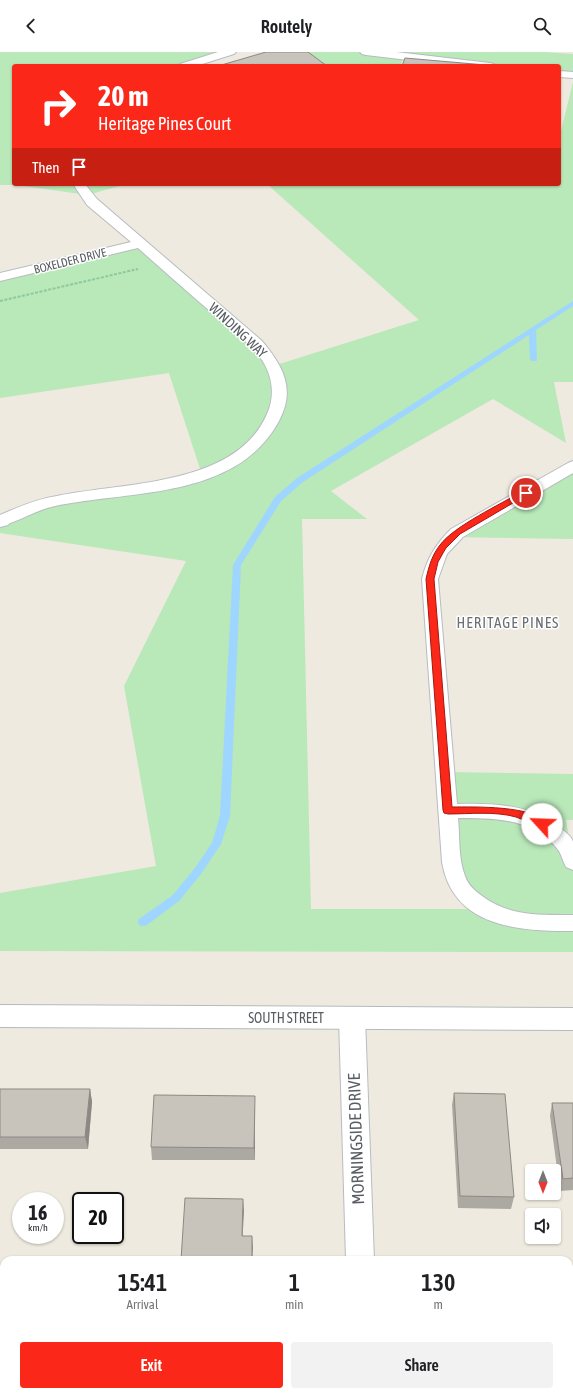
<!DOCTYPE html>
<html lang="en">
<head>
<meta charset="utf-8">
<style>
  :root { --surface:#fff; --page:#f2f2f2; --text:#202124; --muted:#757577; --accent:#fb2718 }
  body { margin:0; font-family:"Asap Condensed",sans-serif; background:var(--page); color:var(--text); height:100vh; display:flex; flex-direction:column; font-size:15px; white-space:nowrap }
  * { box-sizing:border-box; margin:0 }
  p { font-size:13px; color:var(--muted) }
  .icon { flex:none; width:22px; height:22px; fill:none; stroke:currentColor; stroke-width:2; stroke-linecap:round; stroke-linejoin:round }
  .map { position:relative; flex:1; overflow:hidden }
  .sheet { position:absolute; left:0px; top:1204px; width:573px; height:140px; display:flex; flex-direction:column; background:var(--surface); border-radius:12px 12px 0 0; box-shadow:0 1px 3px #0004 }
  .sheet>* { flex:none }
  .guide { position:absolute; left:12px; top:12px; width:549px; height:122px; border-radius:4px; box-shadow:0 1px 3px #0004; background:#fb2718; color:#fff; overflow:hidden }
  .needle { width:26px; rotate:180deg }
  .fabs { position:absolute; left:525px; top:1112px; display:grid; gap:8px }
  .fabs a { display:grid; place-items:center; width:36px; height:36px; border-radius:4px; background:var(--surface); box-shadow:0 1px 3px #0004; font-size:20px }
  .speed { position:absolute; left:12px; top:1140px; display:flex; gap:8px; font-size:20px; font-weight:700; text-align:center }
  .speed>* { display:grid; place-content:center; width:52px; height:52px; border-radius:50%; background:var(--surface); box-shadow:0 1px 3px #0004; line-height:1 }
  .speed small { font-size:10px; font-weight:400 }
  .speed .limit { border:2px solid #111; border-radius:6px; background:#fff; color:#111 }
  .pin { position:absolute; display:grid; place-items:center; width:34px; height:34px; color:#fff; margin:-17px; border:2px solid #fff; border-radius:50%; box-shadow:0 1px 4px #0007 }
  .me { position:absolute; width:44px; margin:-22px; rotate:295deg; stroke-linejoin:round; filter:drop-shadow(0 0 3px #0008) }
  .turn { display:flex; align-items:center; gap:14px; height:84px; padding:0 20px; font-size:18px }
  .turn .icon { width:52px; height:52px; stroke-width:2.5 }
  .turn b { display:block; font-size:28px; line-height:34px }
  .then { display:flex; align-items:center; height:38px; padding:0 20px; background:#0003; gap:8px; font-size:15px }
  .eta { display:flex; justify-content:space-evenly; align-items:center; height:68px; text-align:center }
  .eta b { font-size:24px; font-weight:600; line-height:28px }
  .button { display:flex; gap:8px; margin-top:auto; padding:8px 20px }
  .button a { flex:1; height:46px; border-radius:4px; background:var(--accent); color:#fff; font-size:16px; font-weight:600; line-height:46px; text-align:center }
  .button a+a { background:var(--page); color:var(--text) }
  header { display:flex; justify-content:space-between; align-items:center; height:52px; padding:0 20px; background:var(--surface); font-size:18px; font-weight:600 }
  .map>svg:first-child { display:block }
</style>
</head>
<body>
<header><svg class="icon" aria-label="back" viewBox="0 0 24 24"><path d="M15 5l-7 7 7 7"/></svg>Routely<svg class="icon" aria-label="search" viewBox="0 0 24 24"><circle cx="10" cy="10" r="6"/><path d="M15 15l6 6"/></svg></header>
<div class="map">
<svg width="573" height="1344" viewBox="0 0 573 1344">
  <rect width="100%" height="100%" fill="#eeeadf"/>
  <!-- green -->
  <g fill="#b9e8b9">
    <path d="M 0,0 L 230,0 L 184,14 L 14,14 L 14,132 L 127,132 L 87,143 L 17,133 L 0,133 Z"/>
    <path d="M 290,0 L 543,0 L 573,2 L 573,23 L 559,22 L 559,14 L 489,14 L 404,4 L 400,14 L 310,14 Z"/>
    <path d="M 573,30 L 573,330 L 554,330 L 566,391 L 493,347 L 331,439 L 367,467 L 302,467 L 311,857 L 482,857 L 468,844 L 445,720 L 573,722 L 573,768 L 566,768 L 573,810 L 573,900 L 0,899 L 0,841 L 156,814 L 124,634 L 186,509 L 0,481 L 0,465 L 30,456 L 202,423 L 169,321 L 0,346 L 0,225 L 140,192 L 273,314 L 419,268 L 267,132 L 559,132 L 559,87 Z"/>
    <path d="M 573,414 L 573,487 L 452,485 Z"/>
  </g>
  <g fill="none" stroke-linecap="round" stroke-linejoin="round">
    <!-- stream -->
    <path fill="#9ed6ff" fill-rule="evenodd" d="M 573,249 L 573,254 L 536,278 L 537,309 L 531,309 L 530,307 L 529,283 L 303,430 L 281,449 L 241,513 L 230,764 L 221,792 L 201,822 L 179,849 L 147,873 L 143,874 L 139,873 L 138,870 L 139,867 L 173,843 L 195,816 L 212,791 L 220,764 L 233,513 L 275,445 L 297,426 Z"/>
    <defs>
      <g id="lane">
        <path d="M 218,0 L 236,0 L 234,2 L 196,14 L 178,14 L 180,12 Z"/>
        <path d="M 360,0 L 396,0 L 490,11 L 494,12 L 496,14 L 459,14 L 366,3 L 362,2 Z"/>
        <path d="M 559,19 L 573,20 L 573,26 L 559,25 Z"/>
        <path d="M 73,132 L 85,132 L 97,147 L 262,289 C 283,314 296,337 279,369 C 236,448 130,438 55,454 C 36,458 20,469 1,474 L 0,463 C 18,455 37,447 57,444 C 123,430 236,435 267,362 C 276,342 272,322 260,305 C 249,290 232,278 218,266 C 191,243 165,220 138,196 L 0,229 L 0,221 L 131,190 L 87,153 Z"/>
        <path d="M 573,409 L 573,421 L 463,485 L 447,502 L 438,527 L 457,752 C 493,751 531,752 560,776 C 564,779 572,784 573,790 C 573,798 573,809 573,818 L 566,815 C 563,810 562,804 559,799 C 535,766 494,766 458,766 C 460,785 458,806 465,824 C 468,833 475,839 482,844 C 511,865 539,863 573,863 L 573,879 C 520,879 453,876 442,810 L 422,527 C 427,506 436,492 451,477 L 568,411 Z"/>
      </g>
      <g id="street">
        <path d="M 0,463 L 8,465 L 11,469 L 8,473 L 0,475 Z"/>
        <path d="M 352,955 L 361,958 L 365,966 L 374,1208 L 346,1208 L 339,966 L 343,958 Z"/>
        <path d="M 348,1340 L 378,1340 L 379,1344 L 349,1344 Z"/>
      </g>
      <path id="secondary" d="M 0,953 L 573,956 L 573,978 L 0,975 Z"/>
    </defs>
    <!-- lane casing -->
    <use href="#lane" stroke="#b8bbc1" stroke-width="2"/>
    <!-- street casing -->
    <use href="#street" stroke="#b8bbc1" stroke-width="2"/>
    <!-- secondary casing -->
    <use href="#secondary" stroke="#b6bac0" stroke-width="2"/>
    <!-- path -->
    <path stroke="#8fc89f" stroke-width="2" stroke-dasharray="3 1.5" stroke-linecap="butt" d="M 0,249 L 138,217"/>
    <!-- lane -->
    <use href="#lane" fill="#fff" fill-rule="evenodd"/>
    <!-- street -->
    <use href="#street" fill="#fff" fill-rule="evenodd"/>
    <!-- secondary -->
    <use href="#secondary" fill="#fff" fill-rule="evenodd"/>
  </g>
  <!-- wall -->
  <g fill="#aca9a2">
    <path d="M 0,1037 L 90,1037 L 92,1050 L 88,1097 L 0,1097 Z"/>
    <path d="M 454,1041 L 514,1145 L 511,1157 L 458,1156 L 452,1053 Z"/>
    <path d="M 552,1051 L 573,1051 L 573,1138 L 560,1139 L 550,1064 Z"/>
    <path d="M 255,1056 L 255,1108 L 152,1108 L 151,1095 Z"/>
    <rect x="467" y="1340" width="66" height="4"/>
  </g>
  <!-- shaded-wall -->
  <g fill="#8c8984">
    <path d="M 90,1037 L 92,1050 L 88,1097 L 85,1085 Z"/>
    <path d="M 255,1044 L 255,1108 L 254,1096 Z"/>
    <path d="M 243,1147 L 244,1159 L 242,1196 L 242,1184 Z"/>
    <path d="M 252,1184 L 253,1196 L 252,1208 Z"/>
  </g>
  <!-- building -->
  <g fill="#c8c4bc" stroke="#8c8984">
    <path d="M 266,0 L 308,0 L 327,14 L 218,14 Z"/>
    <path d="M 405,6 L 497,14 L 402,14 Z"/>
    <path d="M 0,1037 L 90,1037 L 85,1085 L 0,1085 Z"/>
    <path d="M 454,1041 L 505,1042 L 514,1145 L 460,1144 Z"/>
    <path d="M 154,1043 L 255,1044 L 254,1096 L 151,1095 Z"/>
    <path d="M 552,1051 L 573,1051 L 573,1126 L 563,1127 Z"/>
    <path d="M 185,1146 L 243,1147 L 242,1184 L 252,1184 L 252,1208 L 181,1208 Z"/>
    <rect x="189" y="1340" width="64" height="4"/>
    <rect x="470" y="1340" width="63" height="4"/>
  </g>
  <!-- route -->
  <path fill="#fb2718" stroke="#a31910" d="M 523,439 L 526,439 L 530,441 L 460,482 L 446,496 L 443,501 L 438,510 L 434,527 L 452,755 C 473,755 535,753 547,772 L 545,775 L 542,776 C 533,773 525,768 516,765 C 495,759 469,762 448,762 L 444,761 L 443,758 L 426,527 C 429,514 432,503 440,493 C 454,474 501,452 523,439 Z"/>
  <g text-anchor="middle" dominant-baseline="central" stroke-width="3" stroke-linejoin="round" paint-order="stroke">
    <!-- far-street labels -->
    <g font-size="12" fill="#585d63" stroke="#fff">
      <text transform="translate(70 209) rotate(-14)">BOXELDER DRIVE</text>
    </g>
    <!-- street labels -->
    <g font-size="14" fill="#585d63" stroke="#fff">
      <text transform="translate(238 278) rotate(43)">WINDING WAY</text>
      <text x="286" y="966">SOUTH STREET</text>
    </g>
    <!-- neighbourhood labels -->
    <g font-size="15" letter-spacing="1" fill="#696f75" stroke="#fff">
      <text x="508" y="570">HERITAGE PINES</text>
    </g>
    <!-- near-street labels -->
    <g font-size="17" fill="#585d63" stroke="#fff">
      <text transform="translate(356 1087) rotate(-92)">MORNINGSIDE DRIVE</text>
    </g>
  </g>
</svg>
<div class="fabs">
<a><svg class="needle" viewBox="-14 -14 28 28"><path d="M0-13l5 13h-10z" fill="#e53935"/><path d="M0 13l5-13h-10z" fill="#757577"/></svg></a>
<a><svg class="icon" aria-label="sound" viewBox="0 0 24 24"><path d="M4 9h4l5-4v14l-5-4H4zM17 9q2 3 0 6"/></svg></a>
</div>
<div class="speed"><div>16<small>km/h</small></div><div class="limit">20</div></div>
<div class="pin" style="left:526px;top:441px;background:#d93025"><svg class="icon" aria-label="arrive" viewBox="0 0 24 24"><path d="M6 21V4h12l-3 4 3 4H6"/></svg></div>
<svg class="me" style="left:542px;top:772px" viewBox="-20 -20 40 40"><circle r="19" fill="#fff"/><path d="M0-13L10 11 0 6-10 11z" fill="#fb2718"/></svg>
<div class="guide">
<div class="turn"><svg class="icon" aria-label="right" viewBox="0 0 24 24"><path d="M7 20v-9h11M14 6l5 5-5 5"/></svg><div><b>20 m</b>Heritage Pines Court</div></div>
<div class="then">Then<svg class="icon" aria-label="arrive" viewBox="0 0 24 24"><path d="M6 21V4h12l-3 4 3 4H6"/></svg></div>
</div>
<section class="sheet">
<div class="eta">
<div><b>15:41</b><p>Arrival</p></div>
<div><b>1</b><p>min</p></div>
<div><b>130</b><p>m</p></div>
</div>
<div class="button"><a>Exit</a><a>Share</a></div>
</section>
</div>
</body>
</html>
